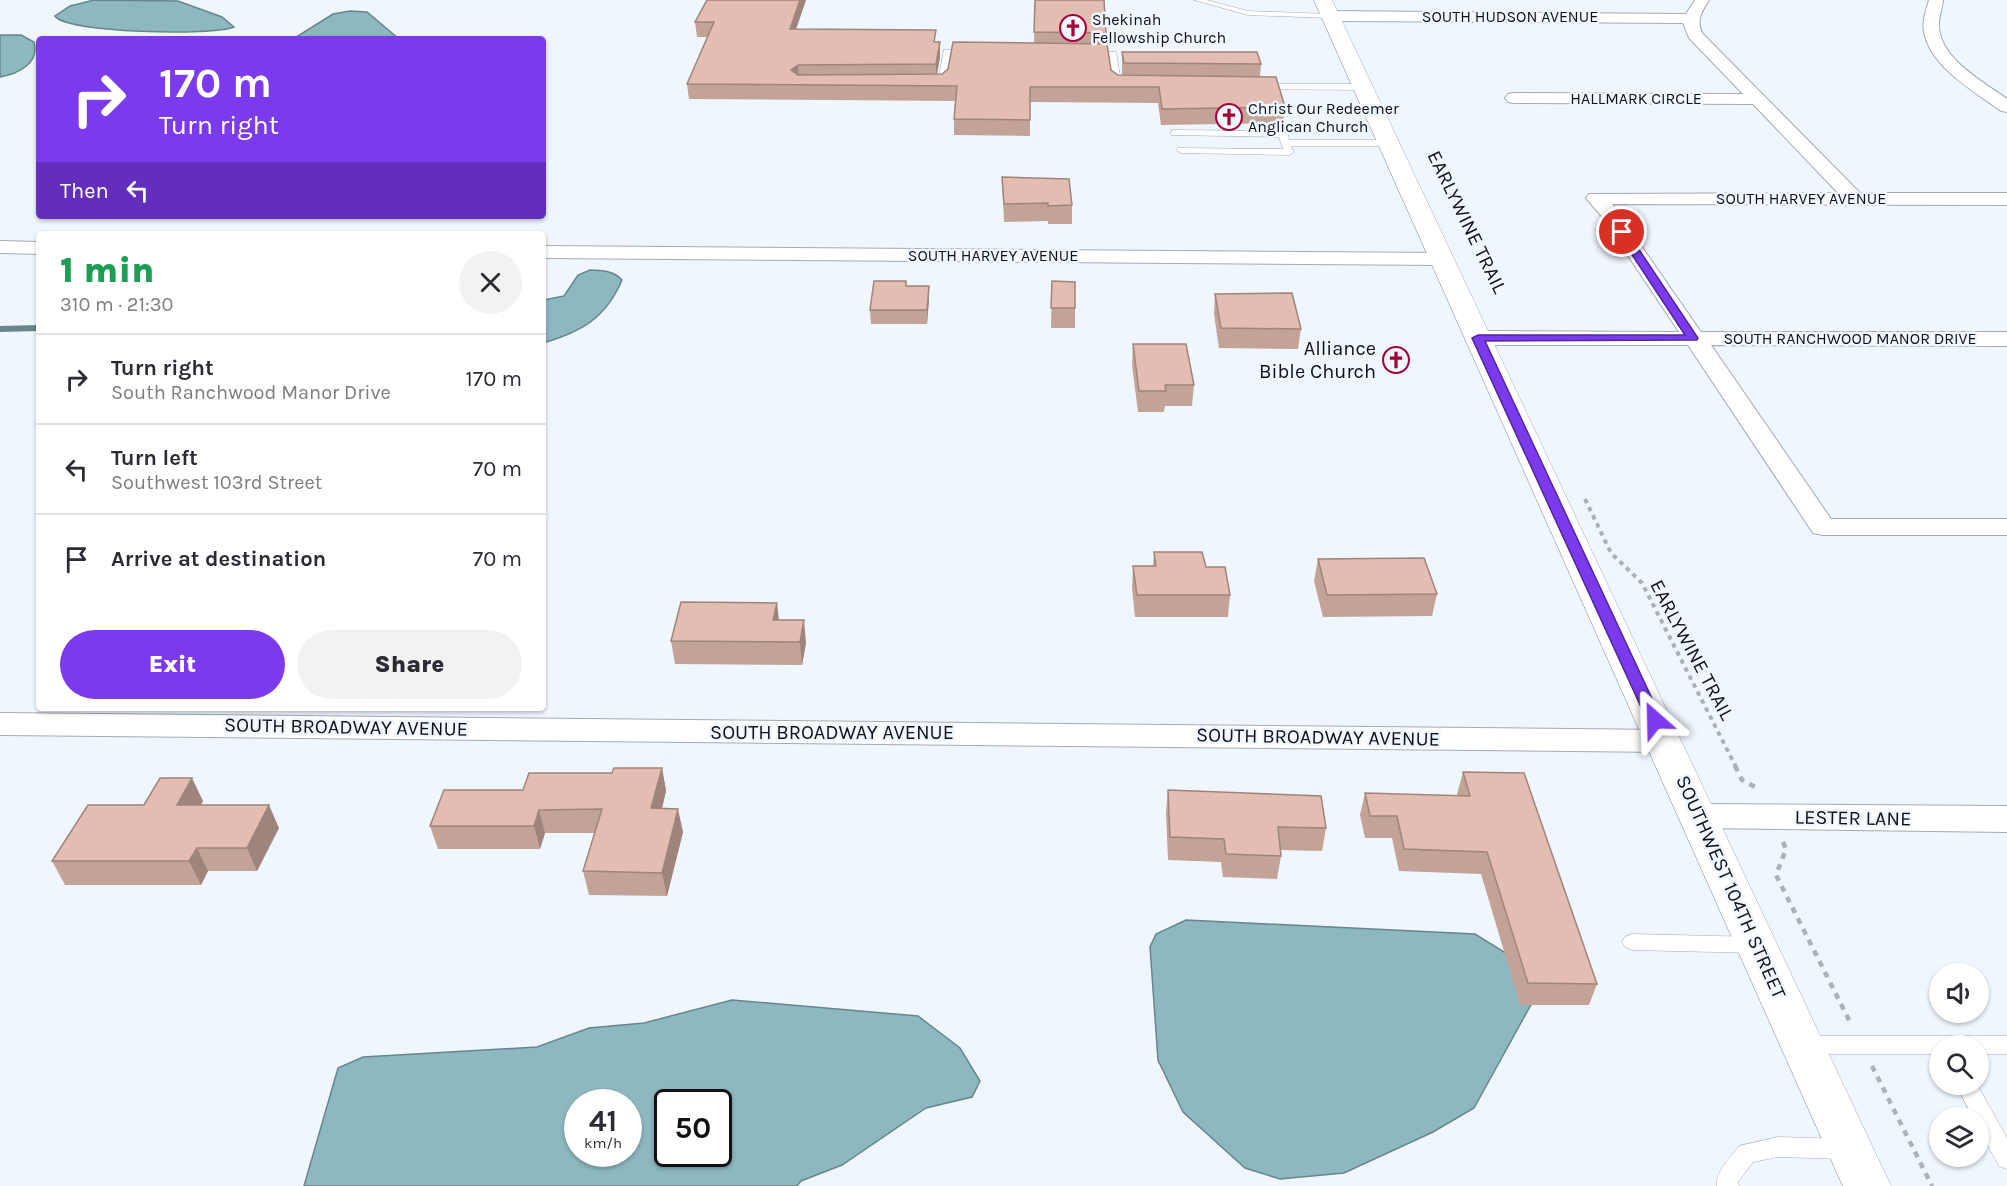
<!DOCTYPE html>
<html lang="en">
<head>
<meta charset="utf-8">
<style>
  :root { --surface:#fff; --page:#f2f2f3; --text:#2b2b33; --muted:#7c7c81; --line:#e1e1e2; --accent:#7c3aed }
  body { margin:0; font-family:Karla,sans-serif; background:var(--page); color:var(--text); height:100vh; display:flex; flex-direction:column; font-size:22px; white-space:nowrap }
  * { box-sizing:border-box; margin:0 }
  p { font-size:20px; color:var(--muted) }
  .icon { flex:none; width:33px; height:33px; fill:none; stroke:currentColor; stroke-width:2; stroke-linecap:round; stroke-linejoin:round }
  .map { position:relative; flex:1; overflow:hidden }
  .side { position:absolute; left:36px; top:231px; width:510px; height:480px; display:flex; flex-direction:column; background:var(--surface); border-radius:6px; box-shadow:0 2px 4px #0004 }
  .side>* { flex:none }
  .hud { position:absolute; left:36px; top:36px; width:510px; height:183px; border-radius:6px; box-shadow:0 2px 4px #0004; background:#7c3aed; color:#fff; overflow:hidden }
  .controls { position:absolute; left:1929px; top:963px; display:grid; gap:12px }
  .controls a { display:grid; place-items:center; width:60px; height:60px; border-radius:50%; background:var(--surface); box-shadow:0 2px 4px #0004; font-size:30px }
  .speed { position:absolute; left:564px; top:1089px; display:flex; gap:12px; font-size:30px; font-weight:700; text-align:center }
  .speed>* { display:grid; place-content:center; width:78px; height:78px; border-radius:50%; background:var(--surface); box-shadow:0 2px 4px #0004; line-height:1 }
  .speed small { font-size:15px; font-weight:400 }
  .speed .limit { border:3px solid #111; border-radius:9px; background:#fff; color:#111 }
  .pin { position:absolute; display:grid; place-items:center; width:51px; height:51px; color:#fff; margin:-26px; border:3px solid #fff; border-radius:50%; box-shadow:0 2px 6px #0007 }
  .me { position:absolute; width:66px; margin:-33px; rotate:335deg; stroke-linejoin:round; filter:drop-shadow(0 0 4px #0008) }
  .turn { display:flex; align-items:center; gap:21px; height:126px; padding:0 24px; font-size:27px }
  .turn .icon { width:78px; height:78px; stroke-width:2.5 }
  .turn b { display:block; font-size:42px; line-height:51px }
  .then { display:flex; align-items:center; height:57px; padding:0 24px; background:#0003; gap:12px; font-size:22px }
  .round { display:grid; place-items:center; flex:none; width:63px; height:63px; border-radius:32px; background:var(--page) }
  .headline { display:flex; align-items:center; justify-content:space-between; height:102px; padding:0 24px }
  h1 { font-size:36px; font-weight:800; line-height:45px; color:#1e9e55 }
  .action { display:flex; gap:12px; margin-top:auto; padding:12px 24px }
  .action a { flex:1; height:69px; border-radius:36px; background:var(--accent); color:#fff; font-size:24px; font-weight:800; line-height:69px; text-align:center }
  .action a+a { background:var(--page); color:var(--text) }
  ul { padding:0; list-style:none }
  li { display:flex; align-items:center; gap:18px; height:90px; padding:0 24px; border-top:2px solid var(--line) }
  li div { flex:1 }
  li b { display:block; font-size:22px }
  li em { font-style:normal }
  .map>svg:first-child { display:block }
</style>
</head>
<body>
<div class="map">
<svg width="2007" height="1186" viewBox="0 0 2007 1186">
  <rect width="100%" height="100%" fill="#f0f6fe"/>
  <!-- water -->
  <g fill="#8db8bf" stroke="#67868c" stroke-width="1.5" fill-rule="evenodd">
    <path d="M 94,0 L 178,1 L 222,17 L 234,27 C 214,36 65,33 55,16 L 70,6 Z"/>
    <path d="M 350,11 L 367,12 L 399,39 L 293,39 L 333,14 Z"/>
    <path d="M 0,35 L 21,35 L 34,42 C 40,63 18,74 0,77 Z"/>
    <path d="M 590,270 C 602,271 613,270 622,280 C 606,318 581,332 543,343 L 543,300 L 564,296 L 578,275 Z"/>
    <path d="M 1186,920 L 1475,934 L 1530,968 L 1533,1001 L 1474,1108 L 1433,1132 L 1344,1173 L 1280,1179 L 1245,1168 L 1183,1112 L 1158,1060 L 1150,947 L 1156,934 Z"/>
    <path d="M 732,1000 L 918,1016 L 960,1048 L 980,1081 L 972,1097 L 926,1108 L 842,1165 L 801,1181 L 797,1186 L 304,1186 L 338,1068 L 363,1057 L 537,1047 L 589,1028 L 644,1023 ZM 628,1102 L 628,1154 L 578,1154 L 578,1102 ZM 718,1102 L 718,1154 L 668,1154 L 668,1102 Z"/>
  </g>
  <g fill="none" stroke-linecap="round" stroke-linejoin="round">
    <!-- stream -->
    <path stroke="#67868c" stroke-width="6" d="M 0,329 L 39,328"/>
    <defs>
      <g id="service">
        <path d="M 1194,0 L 1207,0 L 1248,11 L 1330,14 L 1334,16 L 1330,18 L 1248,15 Z"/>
        <path d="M 944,50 L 971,49 L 975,52 L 971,55 L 951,55 L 946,84 L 942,87 L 932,86 L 932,82 L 938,81 Z"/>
        <path d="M 1091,50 L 1116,52 L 1121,82 L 1129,83 L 1129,87 L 1114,87 L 1109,56 L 1088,55 L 1088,51 Z"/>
        <path d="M 1258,84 L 1363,84 L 1367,87 L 1363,90 L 1255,89 L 1254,87 Z"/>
        <path d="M 1174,130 L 1283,131 L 1288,134 L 1289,140 L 1389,140 L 1394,143 L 1389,146 L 1291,146 L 1294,152 L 1289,155 L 1181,153 L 1176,150 L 1178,148 L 1283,149 L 1279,137 L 1171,135 L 1171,131 Z"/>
        <path d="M 1632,934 L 1756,937 L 1763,940 L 1766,945 L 1763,950 L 1756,953 L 1632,950 L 1625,947 L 1622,942 L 1625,937 Z"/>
        <path d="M 1806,1036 L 2007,1036 L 2007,1054 L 1978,1054 L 1978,1046 L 1940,1046 L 1940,1054 L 1806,1054 L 1799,1051 L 1796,1045 L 1799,1039 Z"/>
        <path d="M 1956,1084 L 1977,1084 L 2007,1138 L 2007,1169 L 1999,1166 L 1978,1127 L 1978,1118 L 1973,1118 Z"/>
        <path d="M 1778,1137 L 1845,1139 L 1853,1142 L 1856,1149 L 1853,1156 L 1845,1159 L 1778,1157 L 1753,1162 L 1738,1182 L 1739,1186 L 1717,1186 C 1715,1172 1731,1157 1739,1146 Z"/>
      </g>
      <g id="minor">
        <path d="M 1695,0 L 1709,0 C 1702,11 1696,20 1702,33 L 1860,193 L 2007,193 L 2007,205 L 1612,204 L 1701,332 L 2007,332 L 2007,346 L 1711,345 L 1831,519 L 2007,519 L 2007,535 L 1823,535 L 1813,533 L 1688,345 L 1478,345 L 1470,343 L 1467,338 L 1470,333 L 1478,331 L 1679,332 L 1603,218 L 1586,198 L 1589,194 L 1838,193 L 1753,104 L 1514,103 L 1508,102 L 1505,98 L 1508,94 L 1514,93 L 1743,94 L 1689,38 L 1683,23 L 1330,21 L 1322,16 L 1330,11 L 1686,14 Z"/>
        <path d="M 1929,0 L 1943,0 C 1942,9 1938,19 1939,28 C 1942,60 1984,82 2007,99 L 2007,112 L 2001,111 C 1974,91 1931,68 1924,32 C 1922,22 1926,10 1929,0 Z"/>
        <path d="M 0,241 L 39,242 L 39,254 L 0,253 Z"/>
        <path d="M 543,246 L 1442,253 L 1449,255 L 1452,259 L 1449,263 L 1442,265 L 543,258 Z"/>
        <path d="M 0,713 L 1664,730 L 1675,733 L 1680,741 L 1675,749 L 1664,752 L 0,735 Z"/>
        <path d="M 1699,804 L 2007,806 L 2007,832 L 1699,828 L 1687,825 L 1682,816 L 1687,807 Z"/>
      </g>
      <path id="secondary" d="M 1314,0 L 1332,0 L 1891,1186 L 1843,1186 Z"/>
    </defs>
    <!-- service casing -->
    <use href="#service" stroke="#a3aab3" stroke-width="1"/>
    <!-- minor casing -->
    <use href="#minor" stroke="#a3aab3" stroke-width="2"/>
    <!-- secondary casing -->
    <use href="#secondary" stroke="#a3aab3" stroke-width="1"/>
    <!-- path-far1 -->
    <path stroke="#acb1b8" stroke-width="4" stroke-dasharray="4.5 4.5" stroke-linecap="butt" d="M 1585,499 L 1611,553 L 1642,583 L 1736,767"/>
    <!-- path -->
    <g stroke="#acb1b8" stroke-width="4.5" stroke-dasharray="6 6" stroke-linecap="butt">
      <path d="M 1735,766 L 1742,780 L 1759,789"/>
      <path d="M 1783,842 L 1786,849 L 1776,875 L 1850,1022"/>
      <path d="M 1872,1066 L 1932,1186"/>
    </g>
    <!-- service -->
    <use href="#service" fill="#fff" fill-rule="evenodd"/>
    <!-- minor -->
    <use href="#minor" fill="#fff" fill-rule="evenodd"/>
    <!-- secondary -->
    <use href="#secondary" fill="#fff" fill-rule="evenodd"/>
  </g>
  <!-- wall -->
  <g fill="#c3a398">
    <path d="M 707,0 L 806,0 L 796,29 L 937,42 L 940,57 L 937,74 L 942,74 L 1034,43 L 1035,0 L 1106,33 L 1106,44 L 1111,70 L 1118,75 L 1122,75 L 1122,52 L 1261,64 L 1260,77 L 1285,107 L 1283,123 L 1161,125 L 1158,103 L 1030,102 L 1030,136 L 954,135 L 954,119 L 955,101 L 689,99 L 687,84 L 708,37 L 697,37 L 695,22 Z"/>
    <path d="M 1002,177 L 1072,205 L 1072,224 L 1048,224 L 1048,221 L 1004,222 Z"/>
    <path d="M 906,281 L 907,286 L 929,299 L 927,324 L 871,324 L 870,310 Z"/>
    <path d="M 1052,281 L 1075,308 L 1075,328 L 1051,328 Z"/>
    <path d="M 1215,294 L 1301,329 L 1298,349 L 1219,348 L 1214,314 Z"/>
    <path d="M 1133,344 L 1194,385 L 1192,406 L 1165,406 L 1164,412 L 1138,412 L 1132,365 Z"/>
    <path d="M 1154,552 L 1206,567 L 1230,595 L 1228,617 L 1135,617 L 1132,588 L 1133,566 L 1153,566 Z"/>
    <path d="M 1318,559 L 1437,594 L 1432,616 L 1323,617 L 1314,581 Z"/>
    <path d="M 777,603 L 779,620 L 806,643 L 802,665 L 675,664 L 671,641 Z"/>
    <path d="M 662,768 L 666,791 L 662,809 L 683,832 L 667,896 L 589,895 L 583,871 L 595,833 L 545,833 L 540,849 L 438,849 L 430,826 L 523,790 L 612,773 Z"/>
    <path d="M 1463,772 L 1597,984 L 1589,1005 L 1520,1005 L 1481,874 L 1399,871 L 1392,838 L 1365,838 L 1360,815 L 1365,793 L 1458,796 L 1457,794 Z"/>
    <path d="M 1168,790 L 1326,828 L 1322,851 L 1280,850 L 1281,856 L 1277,879 L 1223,877 L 1221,862 L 1168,860 L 1166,813 Z"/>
    <path d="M 203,801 L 201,805 L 279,828 L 257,871 L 208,871 L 201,885 L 65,885 L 52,861 L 144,805 Z"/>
  </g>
  <!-- shaded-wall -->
  <g fill="#9f847c">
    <path d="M 800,0 L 806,0 L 791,44 L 790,29 Z"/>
    <path d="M 940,42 L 940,57 L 936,79 L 936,64 Z"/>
    <path d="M 798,65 L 799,80 L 791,70 Z"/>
    <path d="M 929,286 L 929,299 L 927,324 L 927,310 Z"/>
    <path d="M 777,603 L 779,625 L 773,620 Z"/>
    <path d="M 804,620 L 806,643 L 802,665 L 800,642 Z"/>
    <path d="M 662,768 L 666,791 L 656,832 L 651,808 Z"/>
    <path d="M 192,778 L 203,801 L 188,828 L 177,805 Z"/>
    <path d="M 269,805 L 279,828 L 257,871 L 247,848 Z"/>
    <path d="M 678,809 L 683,832 L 667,896 L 662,873 Z"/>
    <path d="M 539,810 L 545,833 L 540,849 L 534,826 Z"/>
    <path d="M 197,848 L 208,871 L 201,885 L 189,861 Z"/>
  </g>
  <!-- building -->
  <g fill="#e3bdb1" stroke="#9f847c" stroke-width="1.5">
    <path d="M 707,0 L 800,0 L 790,29 L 936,30 L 934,42 L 940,42 L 936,64 L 798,65 L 791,70 L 798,75 L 942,74 L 948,69 L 953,42 L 1107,44 L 1111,70 L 1118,75 L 1276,77 L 1285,107 L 1162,109 L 1159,87 L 1030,87 L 1030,120 L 954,119 L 957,86 L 687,84 L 714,22 L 695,22 Z"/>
    <path d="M 1035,0 L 1104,0 L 1106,33 L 1034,32 Z"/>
    <path d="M 1122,52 L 1257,52 L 1261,64 L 1124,63 Z"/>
    <path d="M 1002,177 L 1069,179 L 1072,205 L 1048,206 L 1048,203 L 1004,204 Z"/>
    <path d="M 874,281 L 906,281 L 906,286 L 929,286 L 927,310 L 870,310 Z"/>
    <path d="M 1052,281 L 1075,282 L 1075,308 L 1051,308 Z"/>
    <path d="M 1292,293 L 1301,329 L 1221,328 L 1215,294 Z"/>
    <path d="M 1133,344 L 1186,344 L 1194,385 L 1165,385 L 1166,391 L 1139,391 Z"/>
    <path d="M 1154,552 L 1202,552 L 1206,567 L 1225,567 L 1230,595 L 1137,595 L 1133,566 L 1156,566 Z"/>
    <path d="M 1424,558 L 1437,594 L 1327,595 L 1318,559 Z"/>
    <path d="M 681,602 L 777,603 L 773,620 L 804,620 L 800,642 L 671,641 Z"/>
    <path d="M 614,768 L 662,768 L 651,808 L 678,809 L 662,873 L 583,871 L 602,809 L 539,810 L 534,826 L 430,826 L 444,790 L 523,790 L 529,773 L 612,773 Z"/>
    <path d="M 1463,772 L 1524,773 L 1597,984 L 1528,983 L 1487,852 L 1404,849 L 1397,816 L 1370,816 L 1365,793 L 1470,796 Z"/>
    <path d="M 160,778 L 192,778 L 177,805 L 269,805 L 247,848 L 197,848 L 189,861 L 52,861 L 88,805 L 144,805 Z"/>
    <path d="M 1168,790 L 1321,796 L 1326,828 L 1278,827 L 1281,856 L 1226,854 L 1224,839 L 1170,837 Z"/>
  </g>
  <!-- route -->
  <path fill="#7c3aed" stroke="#51269a" stroke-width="1.5" d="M 1619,230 L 1626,230 L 1698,338 L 1697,340 L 1485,341 L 1662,720 L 1655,725 L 1647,720 L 1472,338 L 1478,335 L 1685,335 L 1617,232 Z"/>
  <!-- icons -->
  <defs>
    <symbol id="church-ring" viewBox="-11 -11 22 22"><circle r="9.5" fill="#f0f6fe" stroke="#a20235" stroke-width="1.5"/><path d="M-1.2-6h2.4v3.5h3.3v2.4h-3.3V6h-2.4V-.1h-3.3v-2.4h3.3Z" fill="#a20235"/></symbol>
  </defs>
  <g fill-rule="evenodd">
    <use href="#church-ring" x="1058" y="13" width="30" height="30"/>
    <use href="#church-ring" x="1214" y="102" width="30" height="30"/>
    <use href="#church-ring" x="1381" y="345" width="30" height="30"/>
  </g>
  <g text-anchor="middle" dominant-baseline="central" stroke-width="5" stroke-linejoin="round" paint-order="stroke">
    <!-- far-street labels -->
    <g font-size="16" fill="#0f1215" stroke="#f0f6fe">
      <text x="1510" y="16">SOUTH HUDSON AVENUE</text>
      <text x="1636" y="98">HALLMARK CIRCLE</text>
      <text x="1801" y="198">SOUTH HARVEY AVENUE</text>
      <text x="993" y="255">SOUTH HARVEY AVENUE</text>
      <text x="1850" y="338">SOUTH RANCHWOOD MANOR DRIVE</text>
    </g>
    <!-- far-poi labels -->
    <g font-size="16" fill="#0f1215" stroke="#f0f6fe" text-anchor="start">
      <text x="1092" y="19">Shekinah<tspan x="1092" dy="18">Fellowship Church</tspan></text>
      <text x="1248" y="108">Christ Our Redeemer<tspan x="1248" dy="18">Anglican Church</tspan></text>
    </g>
    <!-- street labels -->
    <g font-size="20" fill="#0f1215" stroke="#f0f6fe">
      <text transform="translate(1467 222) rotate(64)">EARLYWINE TRAIL</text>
      <text transform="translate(1692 650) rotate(62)">EARLYWINE TRAIL</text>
      <text transform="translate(346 727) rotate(1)">SOUTH BROADWAY AVENUE</text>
      <text x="832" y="732">SOUTH BROADWAY AVENUE</text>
      <text transform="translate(1318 737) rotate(1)">SOUTH BROADWAY AVENUE</text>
      <text transform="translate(1853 818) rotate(1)">LESTER LANE</text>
      <text transform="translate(1731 887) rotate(66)">SOUTHWEST 104TH STREET</text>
    </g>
    <!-- poi labels -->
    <g font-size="20" fill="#0f1215" stroke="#f0f6fe" text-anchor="end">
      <text x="1376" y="348">Alliance<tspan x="1376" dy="23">Bible Church</tspan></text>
    </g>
  </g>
</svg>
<div class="controls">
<a><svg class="icon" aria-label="sound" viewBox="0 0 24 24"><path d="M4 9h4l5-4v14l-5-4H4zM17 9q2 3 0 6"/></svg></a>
<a><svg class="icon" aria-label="search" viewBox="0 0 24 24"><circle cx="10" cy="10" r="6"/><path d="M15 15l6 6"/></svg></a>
<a><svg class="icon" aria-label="layers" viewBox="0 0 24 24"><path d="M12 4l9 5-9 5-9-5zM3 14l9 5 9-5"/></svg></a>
</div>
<div class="speed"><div>41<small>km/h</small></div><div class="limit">50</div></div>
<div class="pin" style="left:1622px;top:232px;background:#d93025"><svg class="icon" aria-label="arrive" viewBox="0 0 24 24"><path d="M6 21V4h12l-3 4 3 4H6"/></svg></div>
<svg class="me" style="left:1655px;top:720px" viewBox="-20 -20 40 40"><path d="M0-17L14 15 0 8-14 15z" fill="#7c3aed" stroke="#fff" stroke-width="4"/></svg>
<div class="hud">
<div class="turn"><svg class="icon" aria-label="right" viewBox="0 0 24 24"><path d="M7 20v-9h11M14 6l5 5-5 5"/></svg><div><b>170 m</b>Turn right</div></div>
<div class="then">Then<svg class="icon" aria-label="left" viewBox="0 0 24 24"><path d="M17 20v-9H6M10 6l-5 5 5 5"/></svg></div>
</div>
<section class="side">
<div class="headline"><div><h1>1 min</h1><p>310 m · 21:30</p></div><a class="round"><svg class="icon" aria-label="close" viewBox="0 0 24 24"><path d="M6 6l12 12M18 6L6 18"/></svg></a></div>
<ul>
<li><svg class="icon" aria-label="right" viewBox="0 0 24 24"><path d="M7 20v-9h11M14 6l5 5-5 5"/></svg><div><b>Turn right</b><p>South Ranchwood Manor Drive</p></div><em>170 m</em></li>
<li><svg class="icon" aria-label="left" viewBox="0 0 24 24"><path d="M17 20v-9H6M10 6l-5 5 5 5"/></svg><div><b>Turn left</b><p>Southwest 103rd Street</p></div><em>70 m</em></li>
<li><svg class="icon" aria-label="arrive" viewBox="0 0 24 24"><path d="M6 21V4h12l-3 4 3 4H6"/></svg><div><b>Arrive at destination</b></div><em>70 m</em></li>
</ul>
<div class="action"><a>Exit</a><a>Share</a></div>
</section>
</div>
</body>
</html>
